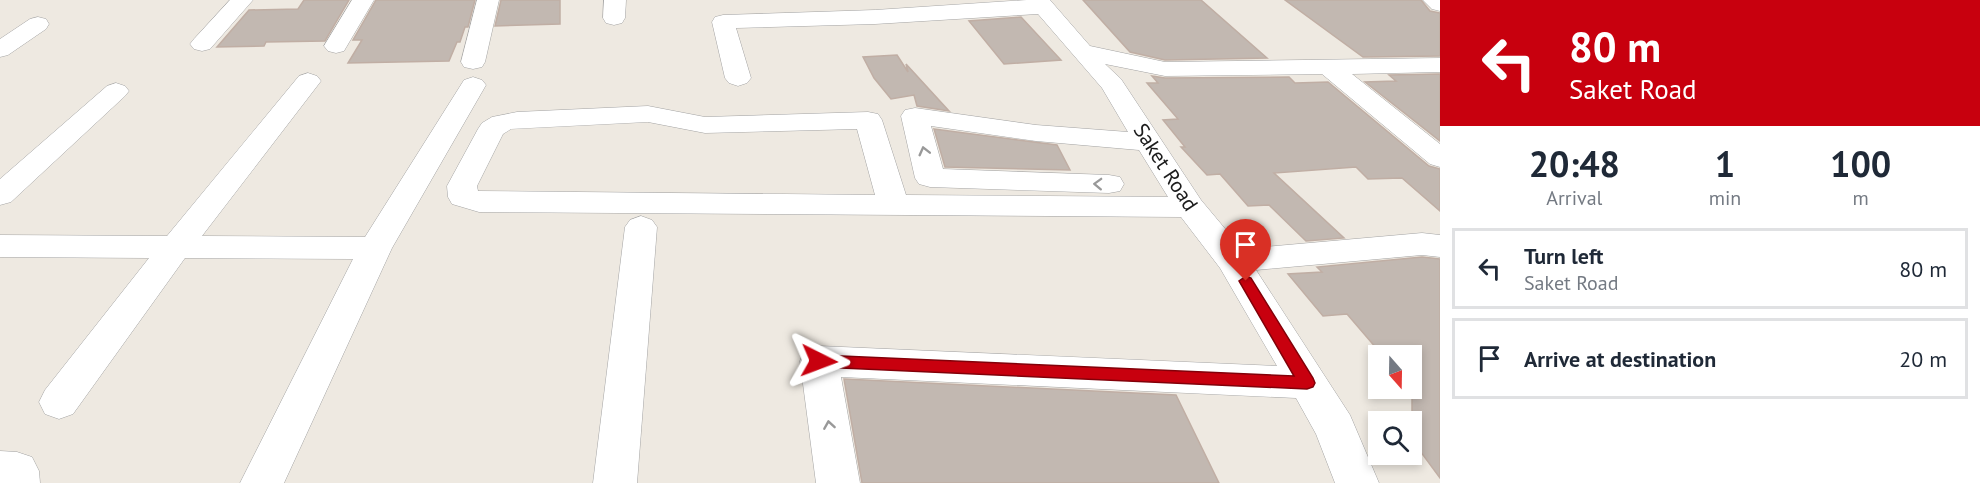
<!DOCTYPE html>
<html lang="en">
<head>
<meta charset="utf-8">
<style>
  :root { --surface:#fff; --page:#f2f2f3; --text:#1f2937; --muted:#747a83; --line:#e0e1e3 }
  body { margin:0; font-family:"PT Sans",sans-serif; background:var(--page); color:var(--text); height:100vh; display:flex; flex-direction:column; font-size:22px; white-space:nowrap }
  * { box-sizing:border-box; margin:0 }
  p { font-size:20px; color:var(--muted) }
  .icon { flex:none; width:33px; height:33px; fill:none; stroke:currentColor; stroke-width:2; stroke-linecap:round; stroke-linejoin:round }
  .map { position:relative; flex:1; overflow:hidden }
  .details { display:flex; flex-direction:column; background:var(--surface); width:540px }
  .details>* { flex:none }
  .top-card { background:#c8000e; color:#fff; overflow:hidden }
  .needle { width:39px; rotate:160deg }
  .fabs { position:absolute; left:1368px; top:345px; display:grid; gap:12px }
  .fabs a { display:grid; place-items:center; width:54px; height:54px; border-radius:0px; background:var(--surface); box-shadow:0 3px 9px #0003; font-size:30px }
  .pin { position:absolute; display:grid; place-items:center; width:51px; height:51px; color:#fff; margin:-62px -26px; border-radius:50% 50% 50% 0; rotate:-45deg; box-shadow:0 0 6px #0007 }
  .pin .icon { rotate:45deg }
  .me { position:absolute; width:66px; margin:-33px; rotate:93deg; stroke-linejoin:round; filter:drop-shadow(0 0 4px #0008) }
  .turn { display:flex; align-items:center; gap:21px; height:126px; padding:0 30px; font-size:27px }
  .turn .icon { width:78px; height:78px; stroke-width:2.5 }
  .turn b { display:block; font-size:42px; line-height:51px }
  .eta { display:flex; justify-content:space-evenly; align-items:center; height:102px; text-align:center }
  .eta b { font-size:36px; font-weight:600; line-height:42px }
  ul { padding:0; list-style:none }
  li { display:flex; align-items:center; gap:18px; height:81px; margin:0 12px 9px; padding:0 18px; border:3px solid var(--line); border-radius:0px }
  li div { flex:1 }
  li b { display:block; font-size:22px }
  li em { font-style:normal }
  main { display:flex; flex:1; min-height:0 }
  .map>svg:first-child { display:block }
</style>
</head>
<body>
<main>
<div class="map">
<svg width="1440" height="483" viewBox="0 0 1440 483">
  <rect width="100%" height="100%" fill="#eee9e1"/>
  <!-- building -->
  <g fill="#c2b8b1" stroke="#c0aea4" stroke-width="1.5">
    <path d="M 304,0 L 349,0 L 325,41 L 266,42 L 264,46 L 217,47 L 249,10 L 298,9 Z"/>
    <path d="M 376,0 L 475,0 L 468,27 L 465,27 L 460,42 L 457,42 L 449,61 L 348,63 L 362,40 L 353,40 Z"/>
    <path d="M 501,0 L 560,0 L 560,24 L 495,26 Z"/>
    <path d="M 1083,0 L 1201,0 L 1267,58 L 1165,60 L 1130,52 Z"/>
    <path d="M 1285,0 L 1421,0 L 1430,11 L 1440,13 L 1440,56 L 1363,57 Z"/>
    <path d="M 1021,17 L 1061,60 L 1004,64 L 969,21 Z"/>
    <path d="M 897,55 L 908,72 L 906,64 L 949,111 L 917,106 L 914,95 L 891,99 L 874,78 L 863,57 Z"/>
    <path d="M 1440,74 L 1440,141 L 1365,82 L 1396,81 L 1389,75 Z"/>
    <path d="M 1152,76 L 1165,78 L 1289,77 L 1295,83 L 1328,82 L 1429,166 L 1440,169 L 1440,211 L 1402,178 L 1368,179 L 1356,167 L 1274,173 L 1344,238 L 1306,241 L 1269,205 L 1248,206 L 1220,174 L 1207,175 L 1181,147 L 1185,147 L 1163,120 L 1178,119 L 1147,83 L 1158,83 Z"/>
    <path d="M 934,129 L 1057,145 L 1070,170 L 945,167 Z"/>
    <path d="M 1422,257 L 1440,259 L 1440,478 L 1412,440 L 1412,356 L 1383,356 L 1347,314 L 1323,316 L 1288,274 L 1322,272 L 1317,267 Z"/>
    <path d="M 844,379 L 1176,395 L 1219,483 L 862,483 Z"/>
  </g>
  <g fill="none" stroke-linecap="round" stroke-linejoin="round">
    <defs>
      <g id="minor">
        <path d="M 230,0 L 253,0 L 210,49 L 202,51 L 194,49 L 190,44 L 194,39 Z"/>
        <path d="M 352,0 L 374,0 L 344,51 L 336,53 L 328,51 L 324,46 Z"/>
        <path d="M 477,0 L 499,0 L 485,62 L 482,67 L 473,69 L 464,67 L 461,62 Z"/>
        <path d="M 604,0 L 626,0 L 625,18 L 622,23 L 614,25 L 606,23 L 603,18 Z"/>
        <path d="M 1027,0 L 1050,0 L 1090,46 L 1165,62 L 1440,58 L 1440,72 L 1352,74 L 1440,144 L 1440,167 L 1430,164 L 1322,74 L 1165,76 L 1105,64 L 1121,79 L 1201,200 L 1242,249 L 1422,233 L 1440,235 L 1440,257 L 1422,255 L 1256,270 L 1350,415 L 1379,483 L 1335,483 L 1316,434 L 1296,398 L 841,377 L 860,483 L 816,483 L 800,361 L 805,350 L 819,346 L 1277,366 L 1220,268 L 1181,217 L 479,212 L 452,204 L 448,197 L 447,186 L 478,129 L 482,123 L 492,117 L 517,112 L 648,106 L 705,117 L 868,112 L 878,114 L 882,120 L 906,195 L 1168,197 L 1139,150 L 1036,141 L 931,126 L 943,169 L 1109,175 L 1120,177 L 1124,184 L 1120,191 L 1109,193 L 930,187 L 919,184 L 915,178 L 901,116 L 905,110 L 915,108 L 1036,125 L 1128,132 L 1102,88 L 1038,14 L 875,24 L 736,28 L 751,78 L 747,83 L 738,86 L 729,83 L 725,78 L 712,22 L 715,17 L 723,15 L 875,10 ZM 648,122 L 705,133 L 857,129 L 875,195 L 478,191 L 477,186 L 503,134 L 511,129 Z"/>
        <path d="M 1423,0 L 1440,0 L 1440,11 L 1432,9 Z"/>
        <path d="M 38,17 L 46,19 L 49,24 L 46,29 L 8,55 L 0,57 L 0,39 L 30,19 Z"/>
        <path d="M 308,73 L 317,76 L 321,81 L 202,236 L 365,237 L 464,80 L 473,77 L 482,80 L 486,85 L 392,248 L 284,483 L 240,483 L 353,259 L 185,258 L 73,414 L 59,419 L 45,414 L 39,402 L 45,390 L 149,258 L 0,257 L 0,235 L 167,236 L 299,76 Z"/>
        <path d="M 116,83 L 125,86 L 129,91 L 125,96 L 11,202 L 0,205 L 0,179 L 107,86 Z"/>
        <path d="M 641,216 L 652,220 L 657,227 L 637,483 L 593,483 L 625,227 L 630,220 Z"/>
        <path d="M 0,451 L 17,452 L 32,457 L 39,471 L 40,483 L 0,483 Z"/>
      </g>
    </defs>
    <!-- minor casing -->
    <use href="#minor" stroke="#a3a3a3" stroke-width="1"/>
    <!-- minor -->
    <use href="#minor" fill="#fff" fill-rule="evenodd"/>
  </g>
  <!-- one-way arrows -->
  <defs><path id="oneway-chevron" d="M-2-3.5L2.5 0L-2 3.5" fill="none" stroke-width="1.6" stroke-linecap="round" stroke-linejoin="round" transform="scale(1.5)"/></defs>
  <g stroke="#999">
    <use href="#oneway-chevron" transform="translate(924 151) rotate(-104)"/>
    <use href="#oneway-chevron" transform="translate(1098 184) rotate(-178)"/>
    <use href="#oneway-chevron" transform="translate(829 425) rotate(-99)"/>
  </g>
  <!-- route -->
  <path fill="#c8000e" stroke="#820009" stroke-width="1.5" d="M 1246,276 L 1251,278 L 1313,378 L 1315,383 L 1313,387 L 1307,389 L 819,367 L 813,365 L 811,361 L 813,356 L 819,355 L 1294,376 L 1239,281 Z"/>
  <g text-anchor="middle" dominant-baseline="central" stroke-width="5" stroke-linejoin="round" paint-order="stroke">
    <!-- street labels -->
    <g font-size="21" fill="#1c1c1c" stroke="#fff">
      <text transform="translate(1166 167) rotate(57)">Saket Road</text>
    </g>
  </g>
</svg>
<div class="fabs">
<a><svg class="needle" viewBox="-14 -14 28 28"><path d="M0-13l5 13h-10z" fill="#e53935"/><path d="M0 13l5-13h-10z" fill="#747a83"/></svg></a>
<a><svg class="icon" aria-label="search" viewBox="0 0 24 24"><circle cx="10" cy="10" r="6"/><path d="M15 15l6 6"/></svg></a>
</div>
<div class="pin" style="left:1246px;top:281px;background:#d93025"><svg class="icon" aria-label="arrive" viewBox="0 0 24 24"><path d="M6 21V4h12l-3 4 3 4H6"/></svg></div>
<svg class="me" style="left:819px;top:361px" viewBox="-20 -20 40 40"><path d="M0-17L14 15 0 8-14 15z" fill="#c8000e" stroke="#fff" stroke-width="4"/></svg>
</div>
<section class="details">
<div class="top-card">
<div class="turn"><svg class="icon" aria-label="left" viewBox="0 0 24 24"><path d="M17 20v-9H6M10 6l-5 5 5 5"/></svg><div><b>80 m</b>Saket Road</div></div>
</div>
<div class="eta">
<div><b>20:48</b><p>Arrival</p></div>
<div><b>1</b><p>min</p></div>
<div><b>100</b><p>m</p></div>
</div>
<ul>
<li><svg class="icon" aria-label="left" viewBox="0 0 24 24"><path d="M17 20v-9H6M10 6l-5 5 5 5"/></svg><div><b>Turn left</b><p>Saket Road</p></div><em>80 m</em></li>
<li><svg class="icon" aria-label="arrive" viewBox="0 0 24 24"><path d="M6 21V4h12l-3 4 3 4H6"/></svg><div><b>Arrive at destination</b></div><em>20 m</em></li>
</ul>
</section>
</main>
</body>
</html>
